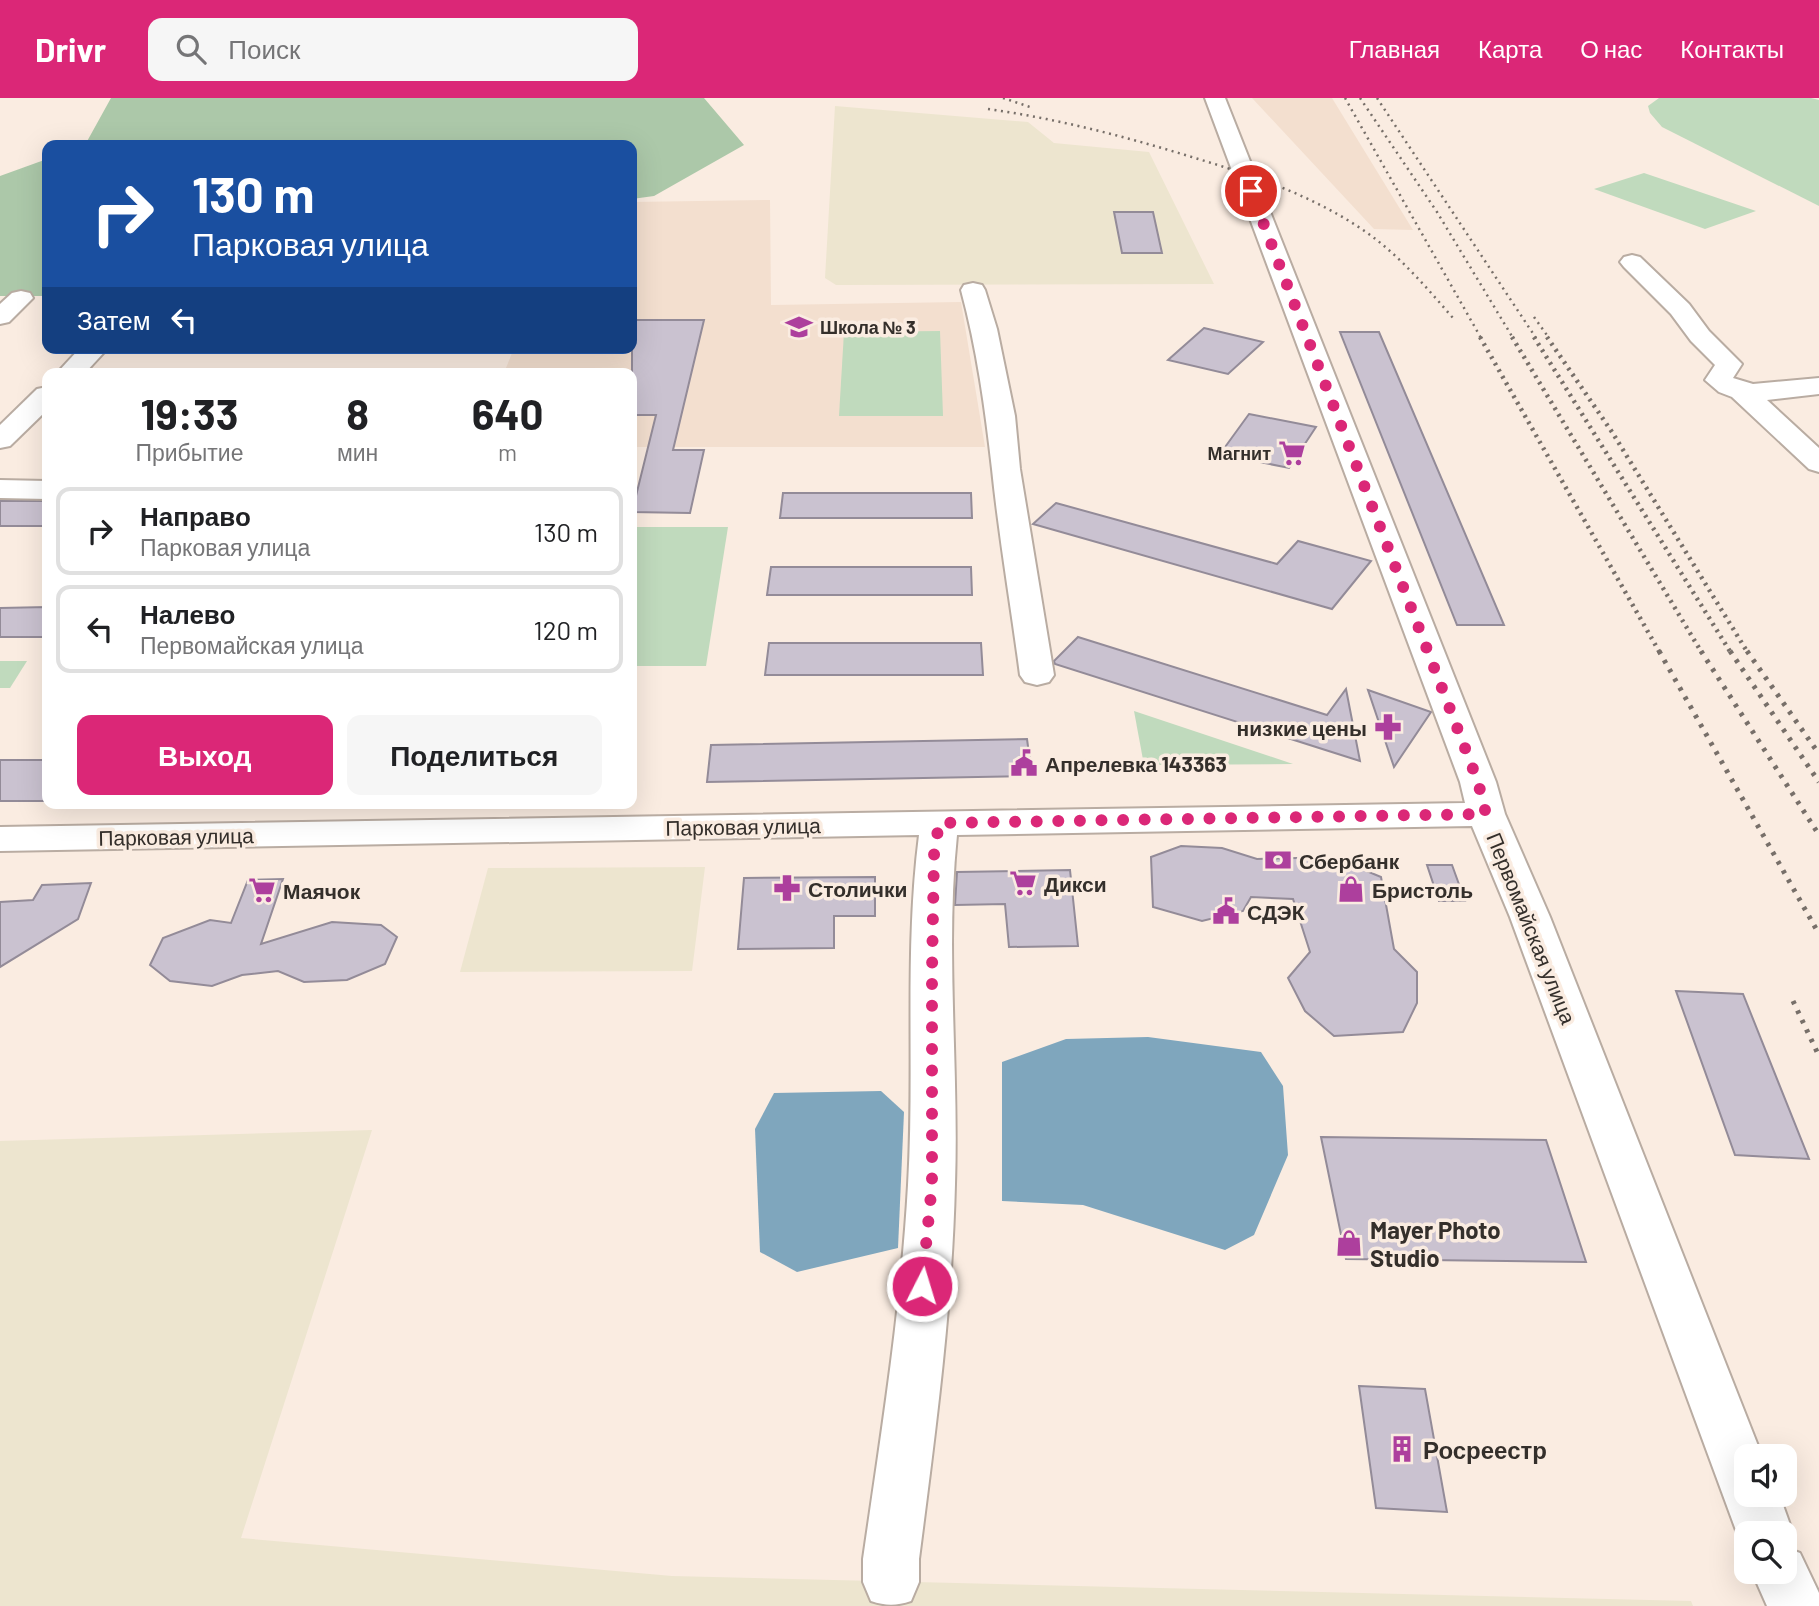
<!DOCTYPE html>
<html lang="ru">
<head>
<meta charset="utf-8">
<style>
  :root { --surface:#fff; --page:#f6f6f6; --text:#202124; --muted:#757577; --line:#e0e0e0; --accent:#db2777 }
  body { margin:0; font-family:Barlow,sans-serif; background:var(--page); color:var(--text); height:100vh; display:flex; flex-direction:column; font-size:26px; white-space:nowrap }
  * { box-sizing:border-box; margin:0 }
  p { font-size:23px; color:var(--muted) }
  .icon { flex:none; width:38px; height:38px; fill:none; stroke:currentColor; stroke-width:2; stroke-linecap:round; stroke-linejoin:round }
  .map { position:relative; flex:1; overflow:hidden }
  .panel { position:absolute; left:42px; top:270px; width:595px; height:441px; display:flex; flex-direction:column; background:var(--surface); border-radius:14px; box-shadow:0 7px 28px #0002 }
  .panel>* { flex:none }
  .banner { position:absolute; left:42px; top:42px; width:595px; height:214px; border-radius:14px; box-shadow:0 7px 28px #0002; background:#1a4fa0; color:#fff; overflow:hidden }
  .tools { position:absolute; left:1734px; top:1346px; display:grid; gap:14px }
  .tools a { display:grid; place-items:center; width:63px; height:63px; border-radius:14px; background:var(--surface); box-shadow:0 7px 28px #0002; font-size:35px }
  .pin { position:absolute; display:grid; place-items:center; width:60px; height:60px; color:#fff; margin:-30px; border:4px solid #fff; border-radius:50%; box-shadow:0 2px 7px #0007 }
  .me { position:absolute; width:77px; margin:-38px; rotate:5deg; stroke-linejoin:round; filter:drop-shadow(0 0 5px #0008) }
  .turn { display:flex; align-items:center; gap:24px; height:147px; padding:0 35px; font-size:32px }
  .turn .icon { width:91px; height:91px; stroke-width:2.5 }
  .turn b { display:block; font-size:49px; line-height:60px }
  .then { display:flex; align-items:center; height:66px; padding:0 35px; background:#0003; gap:14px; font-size:26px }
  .eta { display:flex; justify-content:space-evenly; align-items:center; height:119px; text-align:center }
  .eta b { font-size:42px; font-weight:700; line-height:49px }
  .cta { display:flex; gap:14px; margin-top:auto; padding:14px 35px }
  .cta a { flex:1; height:80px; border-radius:14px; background:var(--accent); color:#fff; font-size:28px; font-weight:700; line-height:80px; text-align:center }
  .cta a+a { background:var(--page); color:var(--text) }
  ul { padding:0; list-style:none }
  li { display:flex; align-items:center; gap:21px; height:88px; margin:0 14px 10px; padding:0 21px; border:4px solid var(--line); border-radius:14px }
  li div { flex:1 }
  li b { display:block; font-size:26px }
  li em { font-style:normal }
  header { display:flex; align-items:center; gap:42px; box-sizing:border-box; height:98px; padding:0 35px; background:var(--accent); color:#fff }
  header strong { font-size:33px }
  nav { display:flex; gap:38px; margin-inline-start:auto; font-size:24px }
  .search { width:490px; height:63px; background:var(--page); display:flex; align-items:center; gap:18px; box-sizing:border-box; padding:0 24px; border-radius:14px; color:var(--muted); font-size:26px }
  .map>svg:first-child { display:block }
</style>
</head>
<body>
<header>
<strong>Drivr</strong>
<div class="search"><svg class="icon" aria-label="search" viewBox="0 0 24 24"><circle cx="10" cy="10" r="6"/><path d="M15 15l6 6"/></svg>Поиск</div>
<nav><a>Главная</a><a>Карта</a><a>О нас</a><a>Контакты</a></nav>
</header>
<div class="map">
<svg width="1819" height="1508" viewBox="0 0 1819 1508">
  <rect width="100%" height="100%" fill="#faece1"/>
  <!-- built -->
  <g fill="#f3dfcf">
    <path d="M 1252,0 L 1332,0 L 1413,132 L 1374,131 Z"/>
    <path d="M 770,102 L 771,207 L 961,204 L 985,349 L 632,349 L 632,275 L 504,275 L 514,250 L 632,250 L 632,104 Z"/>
  </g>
  <!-- industrial -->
  <g fill="#ede5cf">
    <path d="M 835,8 L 1028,24 L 1054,45 L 1149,54 L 1214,186 L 836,187 L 825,180 Z"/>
    <path d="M 705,769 L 692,873 L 460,874 L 488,770 Z"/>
    <path d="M 372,1032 L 241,1440 L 672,1478 L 1691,1503 L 1693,1508 L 0,1508 L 0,1043 Z"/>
  </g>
  <!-- green -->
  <g fill="#c0dabd">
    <path d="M 1659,0 L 1811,0 L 1819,2 L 1819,108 L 1662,29 L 1650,15 L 1648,8 Z"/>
    <path d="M 1644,75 L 1756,113 L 1705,131 L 1594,91 Z"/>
    <path d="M 940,233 L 943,318 L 839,318 L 844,234 Z"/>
    <path d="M 632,429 L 728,429 L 706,568 L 632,568 Z"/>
    <path d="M 0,563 L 27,563 L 10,590 L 0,590 Z"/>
    <path d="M 1134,613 L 1293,666 L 1144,667 Z"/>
  </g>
  <!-- forest -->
  <g fill="#acc8a9">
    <path d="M 111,0 L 704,0 L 744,47 L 654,98 L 632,101 L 632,47 L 85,47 Z"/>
    <path d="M 47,61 L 47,198 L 0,198 L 0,78 Z"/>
  </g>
  <!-- water -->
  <g fill="#7fa6bd">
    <path d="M 1148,939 L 1261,954 L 1283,988 L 1288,1057 L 1254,1137 L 1225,1152 L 1083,1107 L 1002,1103 L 1002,964 L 1066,941 Z"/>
    <path d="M 881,993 L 904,1014 L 898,1150 L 797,1174 L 760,1154 L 755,1031 L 774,995 Z"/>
  </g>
  <!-- building -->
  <g fill="#cac2d0" stroke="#938b98" stroke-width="2">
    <path d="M 1114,114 L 1153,114 L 1162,155 L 1122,155 Z"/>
    <path d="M 632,222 L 704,222 L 673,352 L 704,352 L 690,415 L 632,414 L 656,317 L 632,317 Z"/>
    <path d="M 1204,230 L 1263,244 L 1228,276 L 1168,262 Z"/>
    <path d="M 1340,234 L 1379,234 L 1504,527 L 1457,527 Z"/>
    <path d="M 1249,316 L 1316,329 L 1289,370 L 1220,356 Z"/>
    <path d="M 783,395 L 971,395 L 972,420 L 780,420 Z"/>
    <rect x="0" y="403" width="47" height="25"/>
    <path d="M 1056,405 L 1277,466 L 1298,443 L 1371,463 L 1332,511 L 1033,426 Z"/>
    <path d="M 771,469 L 971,469 L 972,497 L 767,497 Z"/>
    <path d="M 47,509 L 47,539 L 0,539 L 0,510 Z"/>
    <path d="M 1078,539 L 1327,617 L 1346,591 L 1360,663 L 1055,566 L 1054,563 Z"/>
    <path d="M 769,545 L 981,545 L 983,577 L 765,577 Z"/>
    <path d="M 1368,592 L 1431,614 L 1394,669 Z"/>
    <path d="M 1027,641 L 1032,678 L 707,684 L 711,647 Z"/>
    <rect x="0" y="662" width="47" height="41"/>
    <path d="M 1181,748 L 1222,750 L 1257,761 L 1333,759 L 1381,779 L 1394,851 L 1417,874 L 1417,905 L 1403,934 L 1334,938 L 1305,913 L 1288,880 L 1310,854 L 1293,801 L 1251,799 L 1243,813 L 1202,823 L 1153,809 L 1151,759 Z"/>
    <path d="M 1427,767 L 1452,767 L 1465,803 L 1439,803 Z"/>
    <path d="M 1070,772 L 1078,848 L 1009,849 L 1005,806 L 955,807 L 957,774 Z"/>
    <path d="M 875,779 L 875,818 L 834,818 L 834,850 L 738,851 L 744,780 Z"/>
    <path d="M 283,781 L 261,846 L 332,824 L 381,827 L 397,839 L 385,866 L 347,882 L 304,884 L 278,873 L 242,877 L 212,888 L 170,883 L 150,867 L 163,840 L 210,822 L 231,825 L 248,782 Z"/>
    <path d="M 91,785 L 78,821 L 0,869 L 0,804 L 33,802 L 42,787 Z"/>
    <path d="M 1676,893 L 1743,896 L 1809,1061 L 1735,1057 Z"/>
    <path d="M 1321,1039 L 1546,1042 L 1586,1164 L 1346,1161 Z"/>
    <path d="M 1359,1288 L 1425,1291 L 1447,1414 L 1376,1410 Z"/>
  </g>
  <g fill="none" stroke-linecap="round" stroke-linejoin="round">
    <defs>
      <g id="minor">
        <path d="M 1205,0 L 1225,0 L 1496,684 L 1505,716 L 1550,819 L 1762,1358 L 1746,1358 L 1746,1396 L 1779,1396 L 1793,1435 L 1786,1450 L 1800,1455 L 1819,1495 L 1819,1508 L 1767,1508 L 1752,1474 L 1785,1474 L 1785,1435 L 1746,1435 L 1746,1453 L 1737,1435 L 1510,819 L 1472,728 L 957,737 C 945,853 959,970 955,1086 C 952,1212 935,1337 919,1461 L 919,1484 L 911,1503 C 896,1508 886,1508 871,1503 L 863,1484 L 863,1461 C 881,1337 901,1212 908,1087 C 915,970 904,854 919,737 L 0,753 L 0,729 L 1465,705 L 1460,684 Z"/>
        <path d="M 1632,157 L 1640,159 L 1689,206 L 1709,233 L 1742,266 L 1733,280 L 1753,286 L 1819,280 L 1819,296 L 1767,302 L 1819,350 L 1819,374 L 1809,371 L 1732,299 L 1719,294 L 1705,282 L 1715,267 L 1691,243 L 1671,216 L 1624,169 L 1620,164 L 1624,159 Z"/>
        <path d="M 973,185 L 982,187 L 985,192 L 997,231 L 1015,318 L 1020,371 L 1054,577 L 1049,584 L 1037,587 L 1025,584 L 1020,577 C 1011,508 999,440 992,371 C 985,310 977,251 961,192 L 964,187 Z"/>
        <path d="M 21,193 L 30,195 L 33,200 L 9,224 L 0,226 L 0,206 L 12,195 Z"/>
        <path d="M 80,250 L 108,250 L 85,275 L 57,275 Z"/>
        <path d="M 47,289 L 47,312 L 10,348 L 0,350 L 0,327 L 37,291 Z"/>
        <path d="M 0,382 L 47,383 L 47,401 L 0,400 Z"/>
      </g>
    </defs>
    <!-- minor casing -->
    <use href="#minor" stroke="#b9aca2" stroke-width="4"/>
    <!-- minor -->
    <use href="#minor" fill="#fff" fill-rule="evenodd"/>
    <!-- rail-far2 -->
    <g stroke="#776f69" stroke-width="2.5" stroke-dasharray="2 4.5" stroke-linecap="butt">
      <path d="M 1003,0 L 1030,9"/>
      <path d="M 1345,0 L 1481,240"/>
      <path d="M 1360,0 L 1437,114 L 1513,240"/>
      <path d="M 1377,0 L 1536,240"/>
      <path d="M 988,11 C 1059,21 1127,39 1195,60 C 1255,78 1314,98 1366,134 C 1400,158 1426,189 1453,220"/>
      <path d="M 1534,219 L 1549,240"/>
    </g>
    <!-- rail-far1 -->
    <g stroke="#776f69" stroke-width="4.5" stroke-dasharray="2.5 5" stroke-linecap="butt">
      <path d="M 1480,239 L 1660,555"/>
      <path d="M 1512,239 L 1702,555"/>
      <path d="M 1534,239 L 1731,555"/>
      <path d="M 1547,239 L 1612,334 L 1748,555"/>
    </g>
    <!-- rail -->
    <g stroke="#776f69" stroke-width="5" stroke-dasharray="3.5 7" stroke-linecap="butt">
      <path d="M 1659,553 L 1819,836"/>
      <path d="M 1701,553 L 1819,737"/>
      <path d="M 1730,553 L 1819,684"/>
      <path d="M 1747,553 L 1819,656"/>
      <path d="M 1793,903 L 1819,958"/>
    </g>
  </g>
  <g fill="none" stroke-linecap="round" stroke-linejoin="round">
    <!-- route -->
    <path stroke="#db2777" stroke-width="12" stroke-dasharray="0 21.6" d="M 922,1188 L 932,1086 L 932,873 L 934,757 L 939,725 L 1486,716 L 1478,684 L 1251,93"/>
  </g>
  <!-- icons -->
  <defs>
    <symbol id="school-bare" viewBox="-9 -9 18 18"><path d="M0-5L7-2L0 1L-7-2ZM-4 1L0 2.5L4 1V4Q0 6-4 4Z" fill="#ad3f9d" stroke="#faece1" stroke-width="2.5" paint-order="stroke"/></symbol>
    <symbol id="supermarket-bare" viewBox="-9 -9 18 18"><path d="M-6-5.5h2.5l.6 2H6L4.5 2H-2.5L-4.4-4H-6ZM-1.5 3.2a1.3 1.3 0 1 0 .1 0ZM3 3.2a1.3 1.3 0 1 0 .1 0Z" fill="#ad3f9d" stroke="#faece1" stroke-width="2.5" paint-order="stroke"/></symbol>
    <symbol id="pharmacy-bare" viewBox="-9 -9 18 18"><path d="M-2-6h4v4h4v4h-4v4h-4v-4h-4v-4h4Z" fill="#ad3f9d" stroke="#faece1" stroke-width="2.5" paint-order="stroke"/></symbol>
    <symbol id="civic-bare" viewBox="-9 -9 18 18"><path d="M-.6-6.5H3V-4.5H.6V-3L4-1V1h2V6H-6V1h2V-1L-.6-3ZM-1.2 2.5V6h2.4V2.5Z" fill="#ad3f9d" stroke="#faece1" stroke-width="2.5" paint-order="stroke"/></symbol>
    <symbol id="bank-bare" viewBox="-9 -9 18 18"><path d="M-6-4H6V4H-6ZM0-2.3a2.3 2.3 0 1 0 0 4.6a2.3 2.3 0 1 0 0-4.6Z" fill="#ad3f9d" stroke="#faece1" stroke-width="2.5" paint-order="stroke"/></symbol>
    <symbol id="shop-bare" viewBox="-9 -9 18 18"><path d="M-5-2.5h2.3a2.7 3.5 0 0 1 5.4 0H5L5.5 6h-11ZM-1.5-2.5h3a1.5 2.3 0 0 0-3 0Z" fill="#ad3f9d" stroke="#faece1" stroke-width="2.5" paint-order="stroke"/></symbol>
    <symbol id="building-bare" viewBox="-9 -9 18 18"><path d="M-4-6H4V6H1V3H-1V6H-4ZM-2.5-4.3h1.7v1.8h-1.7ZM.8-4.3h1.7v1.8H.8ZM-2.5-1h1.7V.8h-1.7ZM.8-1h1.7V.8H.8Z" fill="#ad3f9d" stroke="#faece1" stroke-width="2.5" paint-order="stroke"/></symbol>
  </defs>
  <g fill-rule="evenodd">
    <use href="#school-bare" x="780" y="210" width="38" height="38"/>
    <use href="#supermarket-bare" x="1273" y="336" width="38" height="38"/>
    <use href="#pharmacy-bare" x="1369" y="610" width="38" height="38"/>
    <use href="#civic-bare" x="1005" y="646" width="38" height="38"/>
    <use href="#bank-bare" x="1259" y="743" width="38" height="38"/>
    <use href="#supermarket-bare" x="1004" y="766" width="38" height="38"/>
    <use href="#pharmacy-bare" x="768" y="771" width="38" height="38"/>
    <use href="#shop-bare" x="1332" y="772" width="38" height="38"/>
    <use href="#supermarket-bare" x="243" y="773" width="38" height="38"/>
    <use href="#civic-bare" x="1207" y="794" width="38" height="38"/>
    <use href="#shop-bare" x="1330" y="1126" width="38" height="38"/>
    <use href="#building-bare" x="1383" y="1332" width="38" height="38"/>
  </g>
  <g text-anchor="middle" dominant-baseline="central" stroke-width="7" stroke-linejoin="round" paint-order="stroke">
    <!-- far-poi labels -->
    <g font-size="18" font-weight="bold" fill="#342f2b" stroke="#faece1" text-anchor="start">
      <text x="820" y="229">Школа № 3</text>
      <text x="1271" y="355" text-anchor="end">Магнит</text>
    </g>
    <!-- poi labels -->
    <g font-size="21" font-weight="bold" fill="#342f2b" stroke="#faece1" text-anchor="start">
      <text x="1367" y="629" text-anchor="end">низкие цены</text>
      <text x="1045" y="665">Апрелевка 143363</text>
      <text x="1299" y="762">Сбербанк</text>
      <text x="1044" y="785">Дикси</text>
      <text x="808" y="790">Столички</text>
      <text x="1372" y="791">Бристоль</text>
      <text x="283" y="792">Маячок</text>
      <text x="1247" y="813">СДЭК</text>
    </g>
    <!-- street labels -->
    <g font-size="21" fill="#342f2b" stroke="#faece1">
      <text transform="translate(743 728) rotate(-1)">Парковая улица</text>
      <text transform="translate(176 738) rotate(-1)">Парковая улица</text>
      <text transform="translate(1532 830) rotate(68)">Первомайская улица</text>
    </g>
    <!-- near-poi labels -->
    <g font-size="24" font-weight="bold" fill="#342f2b" stroke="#faece1" text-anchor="start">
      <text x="1370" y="1131">Mayer Photo<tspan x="1370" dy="28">Studio</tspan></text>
      <text x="1423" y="1351">Росреестр</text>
    </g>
  </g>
</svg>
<div class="tools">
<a><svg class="icon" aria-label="sound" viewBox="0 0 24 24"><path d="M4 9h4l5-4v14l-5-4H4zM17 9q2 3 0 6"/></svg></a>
<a><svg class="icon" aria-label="search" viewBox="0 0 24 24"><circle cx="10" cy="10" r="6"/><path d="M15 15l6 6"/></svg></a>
</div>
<div class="pin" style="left:1251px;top:93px;background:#d93025"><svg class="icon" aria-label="arrive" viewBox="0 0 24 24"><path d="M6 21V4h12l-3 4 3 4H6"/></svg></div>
<svg class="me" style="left:922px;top:1188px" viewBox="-20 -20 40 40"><circle r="17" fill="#db2777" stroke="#fff" stroke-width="3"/><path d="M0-11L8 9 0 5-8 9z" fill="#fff"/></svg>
<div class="banner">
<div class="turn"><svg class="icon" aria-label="right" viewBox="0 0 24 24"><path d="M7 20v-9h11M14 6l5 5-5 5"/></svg><div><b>130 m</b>Парковая улица</div></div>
<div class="then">Затем<svg class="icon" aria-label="left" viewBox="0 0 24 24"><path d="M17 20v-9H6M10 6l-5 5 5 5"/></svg></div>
</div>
<section class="panel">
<div class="eta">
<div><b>19:33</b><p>Прибытие</p></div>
<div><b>8</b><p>мин</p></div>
<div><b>640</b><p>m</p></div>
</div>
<ul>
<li><svg class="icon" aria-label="right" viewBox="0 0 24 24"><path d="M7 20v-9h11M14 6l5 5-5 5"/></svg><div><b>Направо</b><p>Парковая улица</p></div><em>130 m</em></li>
<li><svg class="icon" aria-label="left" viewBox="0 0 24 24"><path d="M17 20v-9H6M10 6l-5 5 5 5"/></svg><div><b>Налево</b><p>Первомайская улица</p></div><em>120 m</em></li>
</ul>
<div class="cta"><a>Выход</a><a>Поделиться</a></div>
</section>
</div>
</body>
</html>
